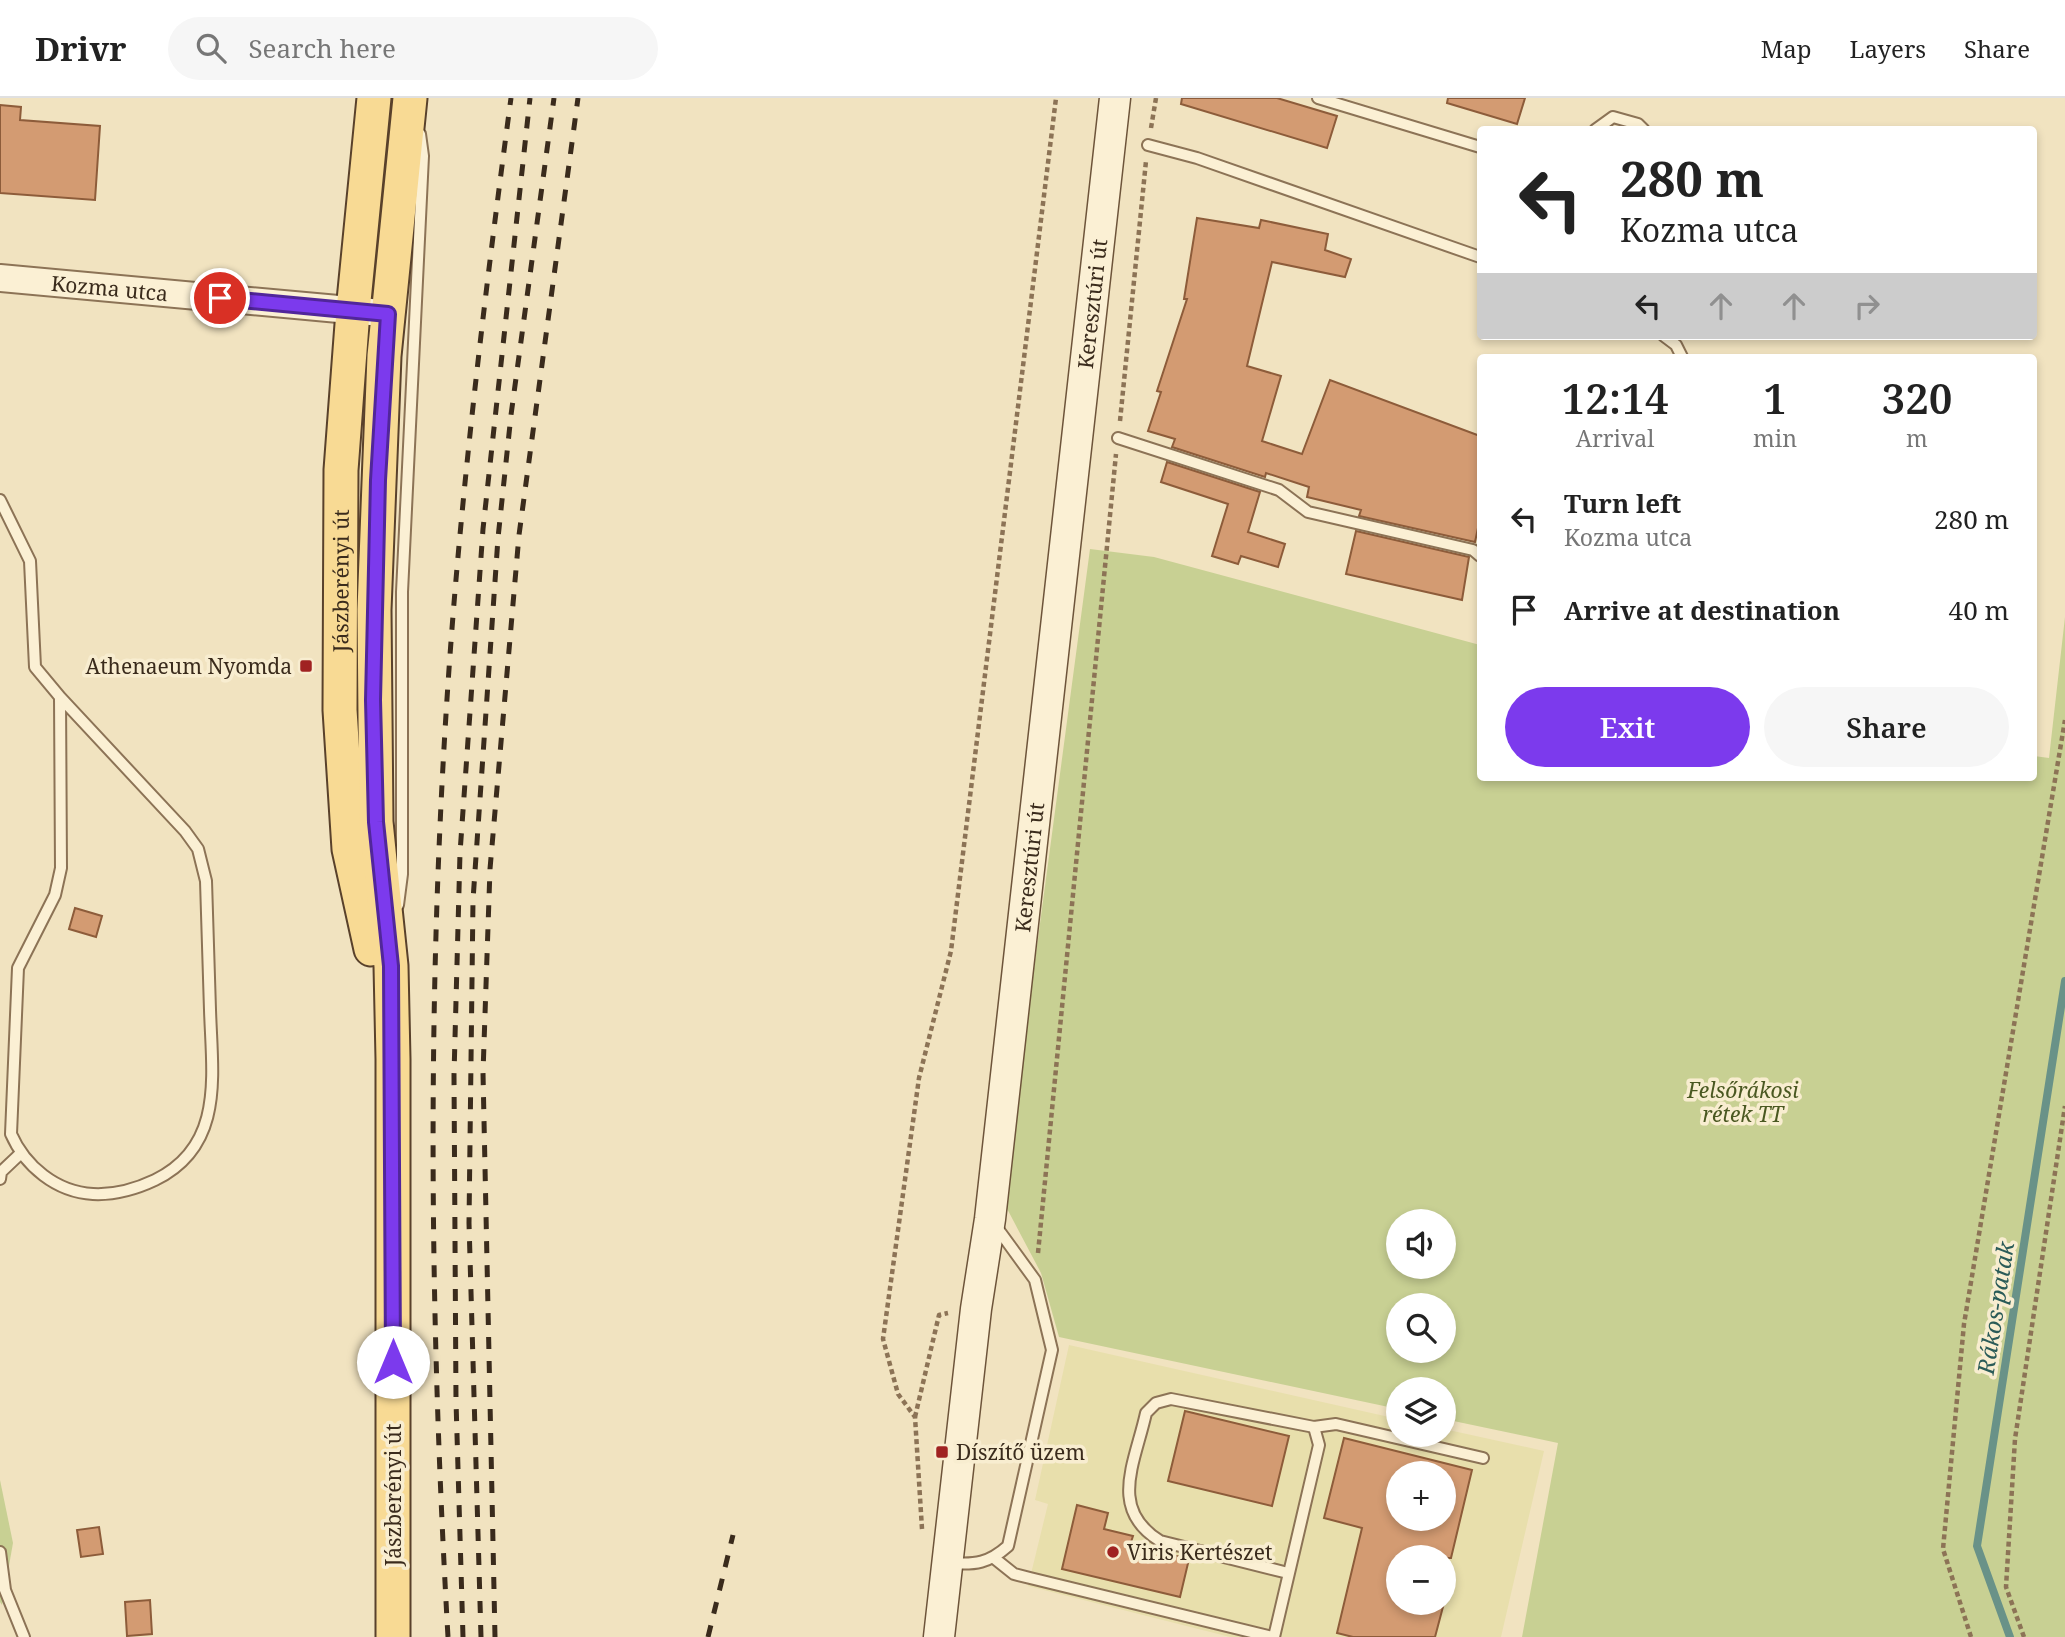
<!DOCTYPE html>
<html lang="en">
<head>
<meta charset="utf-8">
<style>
  :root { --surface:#fff; --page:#f6f6f6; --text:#222; --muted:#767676; --line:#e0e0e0; --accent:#7c3aed }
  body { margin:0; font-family:"Noto Serif",serif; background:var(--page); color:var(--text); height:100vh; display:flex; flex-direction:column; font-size:26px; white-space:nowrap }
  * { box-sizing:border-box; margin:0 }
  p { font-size:23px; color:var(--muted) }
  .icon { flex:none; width:38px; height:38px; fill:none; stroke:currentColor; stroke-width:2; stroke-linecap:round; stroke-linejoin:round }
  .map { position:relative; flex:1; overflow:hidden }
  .details { position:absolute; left:1477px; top:256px; width:560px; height:427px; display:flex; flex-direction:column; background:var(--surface); border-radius:7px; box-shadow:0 4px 10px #0003 }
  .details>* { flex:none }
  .guide { position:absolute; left:1477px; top:28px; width:560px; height:214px; border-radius:7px; box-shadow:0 4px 10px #0003; background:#fff; color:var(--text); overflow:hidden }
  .buttons { position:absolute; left:1386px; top:1111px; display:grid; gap:14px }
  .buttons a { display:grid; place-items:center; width:70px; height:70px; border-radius:50%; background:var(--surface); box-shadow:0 4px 10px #0003; font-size:35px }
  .pin { position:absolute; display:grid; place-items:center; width:60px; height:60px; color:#fff; margin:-30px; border:4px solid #fff; border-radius:50%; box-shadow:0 2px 7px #0007 }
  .me { position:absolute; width:77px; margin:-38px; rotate:0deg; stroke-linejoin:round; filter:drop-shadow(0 0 5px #0008) }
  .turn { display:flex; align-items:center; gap:24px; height:147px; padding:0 28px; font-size:32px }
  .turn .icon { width:91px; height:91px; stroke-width:2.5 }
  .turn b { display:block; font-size:49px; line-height:60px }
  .lanes { display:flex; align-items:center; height:66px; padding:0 28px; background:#0003; justify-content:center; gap:35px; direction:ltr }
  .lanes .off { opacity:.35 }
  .eta { display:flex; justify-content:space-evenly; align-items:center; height:119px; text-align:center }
  .eta b { font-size:42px; font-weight:600; line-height:49px }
  .primary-button { display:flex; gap:14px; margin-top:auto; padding:14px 28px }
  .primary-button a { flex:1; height:80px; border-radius:42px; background:var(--accent); color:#fff; font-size:28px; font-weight:600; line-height:80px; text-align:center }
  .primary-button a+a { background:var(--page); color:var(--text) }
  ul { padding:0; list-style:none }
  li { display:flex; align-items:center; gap:21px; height:91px; padding:0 28px }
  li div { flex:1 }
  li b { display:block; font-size:26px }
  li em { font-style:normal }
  header { display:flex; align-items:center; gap:42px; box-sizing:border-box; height:98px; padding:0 35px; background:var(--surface); border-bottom:2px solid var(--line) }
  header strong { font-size:33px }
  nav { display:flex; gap:38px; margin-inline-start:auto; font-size:24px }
  .search { width:490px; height:63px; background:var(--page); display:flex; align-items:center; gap:18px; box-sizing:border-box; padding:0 24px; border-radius:38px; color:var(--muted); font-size:26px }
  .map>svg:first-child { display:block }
</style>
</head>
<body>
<header>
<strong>Drivr</strong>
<div class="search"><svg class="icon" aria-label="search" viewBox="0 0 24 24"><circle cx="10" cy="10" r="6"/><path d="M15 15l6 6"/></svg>Search here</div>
<nav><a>Map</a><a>Layers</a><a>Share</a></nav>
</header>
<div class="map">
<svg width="2065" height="1539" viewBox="0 0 2065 1539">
  <rect width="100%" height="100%" fill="#f1e3c0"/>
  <!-- farmland -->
  <path fill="#e8dfac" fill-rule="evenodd" d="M 1069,1247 L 1398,1321 L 1398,1337 L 1444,1337 L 1444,1331 L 1544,1353 L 1501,1539 L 1230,1539 L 1028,1488 L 1048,1406 L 1035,1402 ZM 1398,1376 L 1444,1376 L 1444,1421 L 1398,1421 ZM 1398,1460 L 1444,1460 L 1444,1505 L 1398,1505 Z"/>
  <!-- green -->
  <g fill="#c8d093" fill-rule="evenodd">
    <path d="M 1090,451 L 1154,459 L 1480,547 L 1480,679 L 2034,679 L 2034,658 L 2049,660 L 2065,519 L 2065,1539 L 1522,1539 L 1558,1345 L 1444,1321 L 1444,1292 L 1398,1292 L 1398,1311 L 1059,1239 L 1041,1175 L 1003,1103 ZM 1398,1124 L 1444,1124 L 1444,1169 L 1398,1169 ZM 1398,1208 L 1444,1208 L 1444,1253 L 1398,1253 Z"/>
    <path d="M 0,1382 L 13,1445 L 2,1507 L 0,1504 Z"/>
  </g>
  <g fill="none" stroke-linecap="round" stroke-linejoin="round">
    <!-- stream -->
    <path stroke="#699288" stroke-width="8" d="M 2010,1539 L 1977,1448 L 2065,883"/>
  </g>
  <!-- building -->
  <g fill="#d39b72" stroke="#8d5c3a" stroke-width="2" fill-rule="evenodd">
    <path d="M 1182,0 L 1277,0 L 1337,18 L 1327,50 L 1181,6 Z"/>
    <path d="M 1448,0 L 1525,0 L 1517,26 L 1447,5 Z"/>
    <path d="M 0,7 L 21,9 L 20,22 L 100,28 L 95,102 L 0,95 Z"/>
    <path d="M 1197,120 L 1259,130 L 1261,122 L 1328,136 L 1325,152 L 1351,161 L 1345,179 L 1272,164 L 1247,268 L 1281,278 L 1262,343 L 1302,356 L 1330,282 L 1480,338 L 1480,431 L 1478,430 L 1475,444 L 1359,418 L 1361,412 L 1307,399 L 1309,389 L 1266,375 L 1265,379 L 1172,349 L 1175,341 L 1148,333 L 1161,294 L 1157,293 L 1187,201 L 1184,201 Z"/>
    <path d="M 1167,364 L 1260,394 L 1248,434 L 1285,446 L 1278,469 L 1241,458 L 1238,466 L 1212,458 L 1228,406 L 1161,384 Z"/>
    <path d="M 1356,433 L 1469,459 L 1462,502 L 1346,476 Z"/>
    <path d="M 75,810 L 102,818 L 96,839 L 69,831 Z"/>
    <path d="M 1185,1313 L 1289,1338 L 1272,1408 L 1168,1383 Z"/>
    <path d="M 1344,1340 L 1472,1372 L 1451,1460 L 1398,1460 L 1398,1505 L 1444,1505 L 1435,1539 L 1353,1539 L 1337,1535 L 1362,1430 L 1324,1420 ZM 1398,1376 L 1444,1376 L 1444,1421 L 1398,1421 Z"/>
    <path d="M 1077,1407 L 1108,1415 L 1104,1431 L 1133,1438 L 1130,1447 L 1189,1461 L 1180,1499 L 1062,1471 Z"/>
    <path d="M 99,1429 L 103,1456 L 81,1459 L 77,1432 Z"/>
    <path d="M 150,1502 L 152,1536 L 127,1538 L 125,1504 Z"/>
  </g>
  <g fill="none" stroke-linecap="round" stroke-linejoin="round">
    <defs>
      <g id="service">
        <path d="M 1318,0 L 1480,49"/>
        <path d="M 1595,32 L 1613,19 L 1638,26 L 1644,32"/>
        <path d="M 1148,47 L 1197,60 L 1480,159"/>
        <path d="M 1664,238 L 1676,247 L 1682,259"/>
        <path d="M 1118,340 L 1279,392 L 1308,414 L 1473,452 L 1480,458"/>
        <path d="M 0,402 L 30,463 L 35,569 L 60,599 L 61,770 L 55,797 L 18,870 L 11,1036 C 25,1068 56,1094 93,1096 C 113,1097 136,1091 155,1082 C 225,1048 212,977 210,912 C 209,869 207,826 206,783 L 198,751 L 185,733 L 60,599"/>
        <path d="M 398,807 L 402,776 L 402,494 L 423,58 L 420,36"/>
        <path d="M 0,1081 L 1,1074 L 20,1056"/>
        <path d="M 0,1454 L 5,1492 L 24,1539"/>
        <path d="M 994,1460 L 1014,1476 L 1030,1480 L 1272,1539"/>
        <path d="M 951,1465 C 975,1467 989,1465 1008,1448 L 1052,1252 L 1035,1182 L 995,1127"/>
        <path d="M 1288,1475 L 1160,1443 C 1108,1411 1135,1365 1146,1315 L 1156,1305 L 1171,1301 L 1314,1329 L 1336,1326 L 1483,1360"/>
        <path d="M 1274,1539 L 1319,1347 L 1314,1329"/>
      </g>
      <g id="tertiary">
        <path id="s1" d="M 0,180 L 371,214"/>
      </g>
      <g id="secondary">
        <path id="s2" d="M 939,1539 L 976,1211 L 990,1121 L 1115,0"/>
      </g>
      <g id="primary">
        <path id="s3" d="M 371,851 L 349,751 L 340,612 L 341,372 L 353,213 L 374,0"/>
        <path d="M 393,1539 L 393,961 L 391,868 L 376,724 L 374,512 L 384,258 L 410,0"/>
      </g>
    </defs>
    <!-- service casing -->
    <use href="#service" stroke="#8c7356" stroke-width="14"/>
    <!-- tertiary casing -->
    <use href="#tertiary" stroke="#8c7356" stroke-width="30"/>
    <!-- secondary casing -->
    <use href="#secondary" stroke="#6d543a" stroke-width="33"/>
    <!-- primary casing -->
    <use href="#primary" stroke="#59412b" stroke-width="37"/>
    <!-- path -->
    <g stroke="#8c7356" stroke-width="4.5" stroke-dasharray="5 3.5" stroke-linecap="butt">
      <path d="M 1151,30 L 1156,0"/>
      <path d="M 1120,323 L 1146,63"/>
      <path d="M 1038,1155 L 1116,356"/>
      <path d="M 915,1319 L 939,1217 L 948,1215"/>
      <path d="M 922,1431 L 915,1319 L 898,1296 L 883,1241 L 919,980 L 951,853 L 1056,0"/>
      <path d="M 1971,1539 L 1943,1451 L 1964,1226 L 2065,622"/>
      <path d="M 2024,1539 L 2006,1489 L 2015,1341 L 2065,1008"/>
    </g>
    <!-- service -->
    <use href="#service" stroke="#fbf0d4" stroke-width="10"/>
    <!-- tertiary -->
    <use href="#tertiary" stroke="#fbf0d4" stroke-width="26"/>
    <!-- secondary -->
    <use href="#secondary" stroke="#fbf0d4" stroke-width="30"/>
    <!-- primary -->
    <use href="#primary" stroke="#f8da94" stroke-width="33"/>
    <!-- rail -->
    <g stroke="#3a2b1c" stroke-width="5" stroke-dasharray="12 12" stroke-linecap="butt">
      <path d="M 448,1539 C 428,1191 426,841 455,493 C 469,328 489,164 511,0"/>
      <path d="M 463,1539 L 456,1303 L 454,977 L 460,755 L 483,431 L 530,0"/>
      <path d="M 481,1539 L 469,1125 L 473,802 L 498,440 L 511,317 L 554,0"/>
      <path d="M 495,1539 L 483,975 L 490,771 L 519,437 L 578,0"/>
      <path d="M 708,1539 L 733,1437"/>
    </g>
  </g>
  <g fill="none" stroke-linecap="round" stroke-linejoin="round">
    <defs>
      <path id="route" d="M 220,200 L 388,216 L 378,382 L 373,602 L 376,724 L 391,868 L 393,1264"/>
    </defs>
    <!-- route casing -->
    <use href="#route" stroke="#51269a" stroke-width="18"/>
    <!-- route -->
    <use href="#route" stroke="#7c3aed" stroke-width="12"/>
  </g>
  <!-- markers -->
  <g fill="#a02221" stroke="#f8edd0" stroke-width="2.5">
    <rect x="299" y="561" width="14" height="14" rx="3.5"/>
    <rect x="935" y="1347" width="14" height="14" rx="3.5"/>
    <circle cx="1113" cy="1454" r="7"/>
  </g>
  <g text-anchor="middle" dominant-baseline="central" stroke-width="7" stroke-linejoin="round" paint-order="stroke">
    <!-- street labels -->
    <g font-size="21" fill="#3a2b1c" stroke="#f8edd0">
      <text stroke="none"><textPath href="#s1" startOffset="110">Kozma utca</textPath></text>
      <text stroke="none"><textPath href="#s2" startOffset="1342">Keresztúri út</textPath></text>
      <text stroke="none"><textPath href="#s3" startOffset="371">Jászberényi út</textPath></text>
      <text stroke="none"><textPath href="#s2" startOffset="775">Keresztúri út</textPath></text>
      <text transform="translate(393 1397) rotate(-90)">Jászberényi út</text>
    </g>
    <!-- poi labels -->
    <g font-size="21" fill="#3a2b1c" stroke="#f8edd0" text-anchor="start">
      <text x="292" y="568" text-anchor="end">Athenaeum Nyomda</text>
      <text x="956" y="1354">Díszítő üzem</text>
      <text x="1127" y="1454">Viris Kertészet</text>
    </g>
    <!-- park labels -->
    <g font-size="21" font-style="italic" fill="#4a5821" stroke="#f8edd0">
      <text x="1743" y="992">Felsőrákosi<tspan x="1743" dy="24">rétek TT</tspan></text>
    </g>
    <!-- water labels -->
    <g font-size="23" font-style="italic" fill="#2a5b58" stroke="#f8edd0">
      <text transform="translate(1995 1210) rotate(-81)">Rákos-patak</text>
    </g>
  </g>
</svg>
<div class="buttons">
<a><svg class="icon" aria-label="sound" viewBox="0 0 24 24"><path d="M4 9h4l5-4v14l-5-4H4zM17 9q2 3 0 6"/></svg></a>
<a><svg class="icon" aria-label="search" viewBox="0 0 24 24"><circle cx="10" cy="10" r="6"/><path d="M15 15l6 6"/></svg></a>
<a><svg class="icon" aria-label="layers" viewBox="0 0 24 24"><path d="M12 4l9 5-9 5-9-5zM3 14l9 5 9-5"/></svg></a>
<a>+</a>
<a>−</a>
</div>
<div class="pin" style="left:220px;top:200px;background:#d93025"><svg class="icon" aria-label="arrive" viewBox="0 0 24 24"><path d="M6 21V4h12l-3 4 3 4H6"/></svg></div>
<svg class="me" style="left:393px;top:1264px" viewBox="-20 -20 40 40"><circle r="19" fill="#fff"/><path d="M0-13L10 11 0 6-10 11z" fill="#7c3aed"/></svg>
<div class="guide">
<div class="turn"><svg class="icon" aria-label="left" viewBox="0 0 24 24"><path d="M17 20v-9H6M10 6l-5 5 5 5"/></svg><div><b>280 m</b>Kozma utca</div></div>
<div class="lanes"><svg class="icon" aria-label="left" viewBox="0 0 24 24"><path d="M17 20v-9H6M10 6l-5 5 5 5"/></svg><svg class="icon off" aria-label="ahead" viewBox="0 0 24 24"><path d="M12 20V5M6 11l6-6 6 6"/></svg><svg class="icon off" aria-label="ahead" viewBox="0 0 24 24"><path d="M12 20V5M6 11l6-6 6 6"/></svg><svg class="icon off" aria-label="right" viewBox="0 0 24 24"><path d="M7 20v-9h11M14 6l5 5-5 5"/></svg></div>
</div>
<section class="details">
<div class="eta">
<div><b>12:14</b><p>Arrival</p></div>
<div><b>1</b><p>min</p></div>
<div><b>320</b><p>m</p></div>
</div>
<ul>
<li><svg class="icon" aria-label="left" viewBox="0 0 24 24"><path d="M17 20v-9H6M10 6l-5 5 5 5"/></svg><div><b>Turn left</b><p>Kozma utca</p></div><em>280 m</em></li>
<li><svg class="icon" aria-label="arrive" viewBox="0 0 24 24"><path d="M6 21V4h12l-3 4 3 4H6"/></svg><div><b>Arrive at destination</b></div><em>40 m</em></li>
</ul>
<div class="primary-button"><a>Exit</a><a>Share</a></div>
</section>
</div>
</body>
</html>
